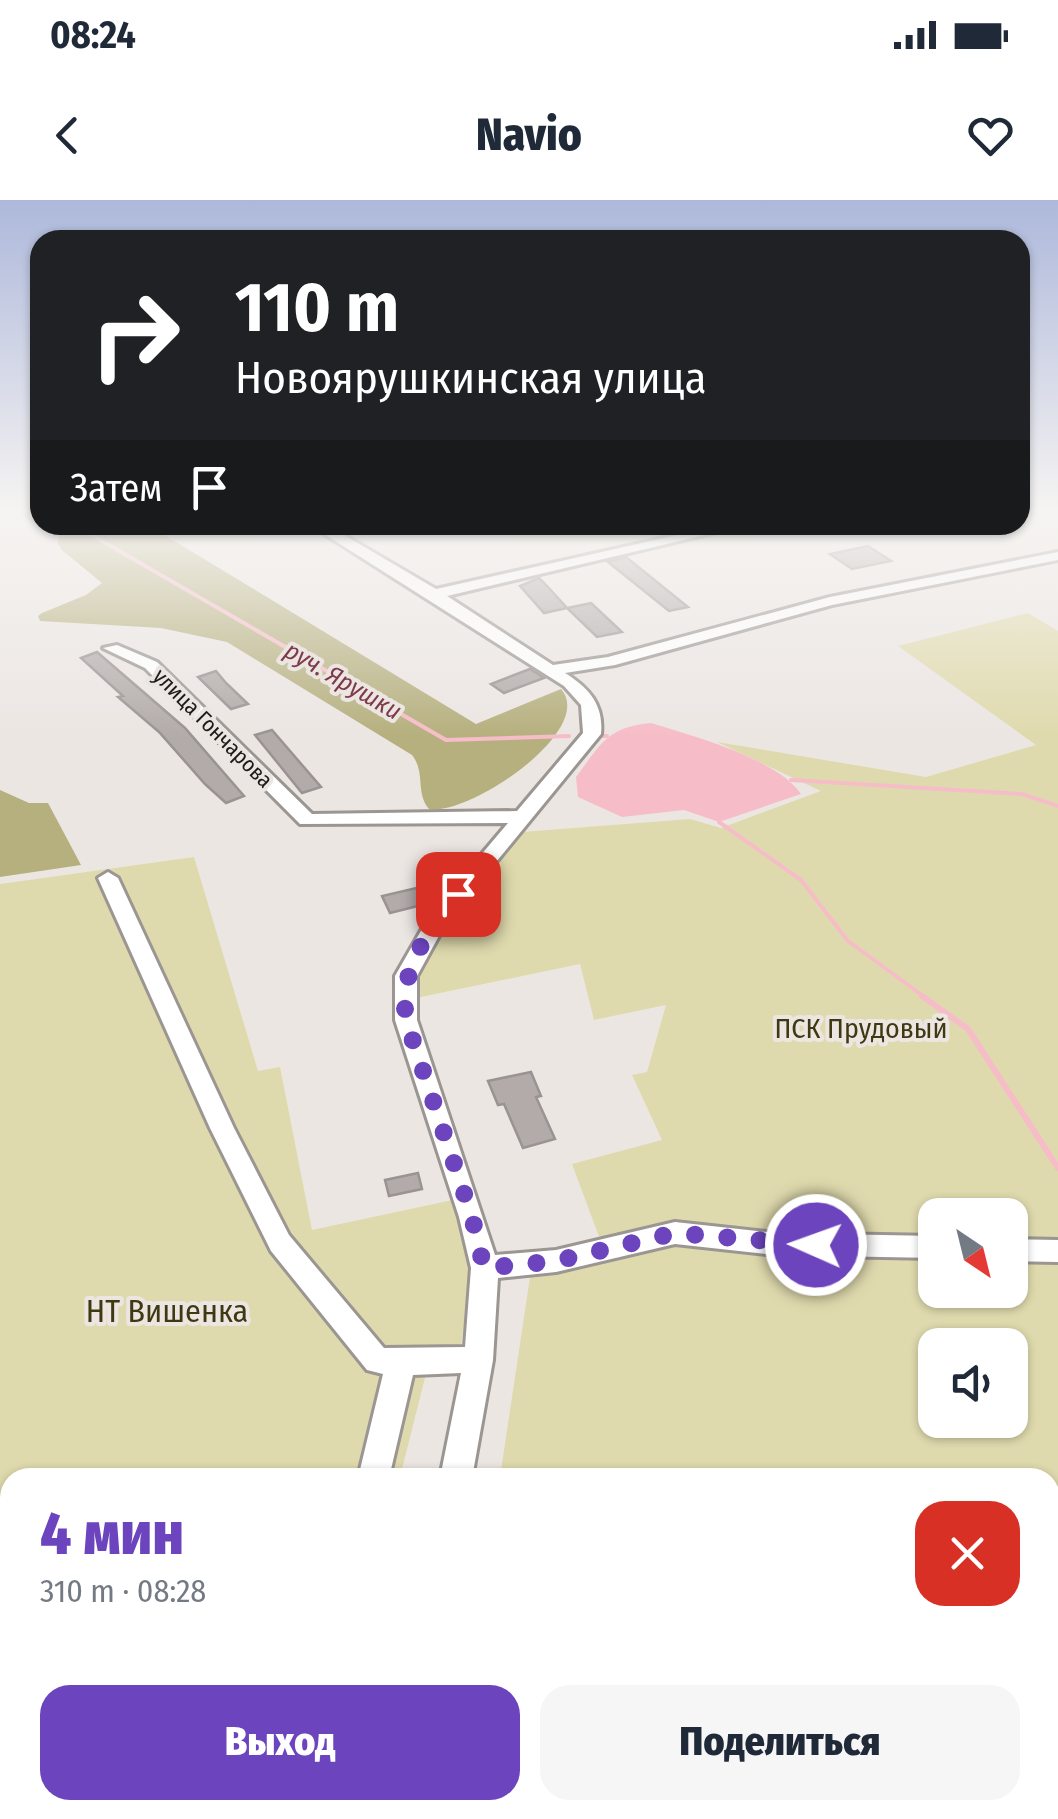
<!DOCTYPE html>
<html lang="ru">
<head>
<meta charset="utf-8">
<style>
  :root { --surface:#fff; --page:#f6f6f7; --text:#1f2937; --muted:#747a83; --accent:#6c44bd }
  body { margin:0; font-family:"Fira Sans Condensed",sans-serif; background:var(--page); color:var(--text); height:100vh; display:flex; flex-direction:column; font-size:38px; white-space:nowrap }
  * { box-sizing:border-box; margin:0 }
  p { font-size:32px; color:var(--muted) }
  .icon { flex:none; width:55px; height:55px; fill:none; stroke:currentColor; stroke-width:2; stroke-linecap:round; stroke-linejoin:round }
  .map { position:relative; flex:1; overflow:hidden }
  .side { position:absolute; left:0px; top:1268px; width:1060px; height:352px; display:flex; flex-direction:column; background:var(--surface); border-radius:30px 30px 0 0; box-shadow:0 2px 8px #0004 }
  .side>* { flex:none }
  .guide { position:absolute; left:30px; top:30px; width:1000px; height:305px; border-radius:30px; box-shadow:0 2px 8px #0004; background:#202124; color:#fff; overflow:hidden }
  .needle { width:65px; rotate:145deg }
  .controls { position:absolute; left:918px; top:998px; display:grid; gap:20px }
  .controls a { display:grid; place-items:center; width:110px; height:110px; border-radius:20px; background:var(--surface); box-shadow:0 2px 8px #0004; font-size:50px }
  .pin { position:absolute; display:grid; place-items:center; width:85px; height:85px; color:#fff; margin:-42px; border-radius:20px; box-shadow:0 5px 15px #0006 }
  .me { position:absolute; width:110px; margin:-55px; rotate:272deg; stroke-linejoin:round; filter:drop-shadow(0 0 8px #0008) }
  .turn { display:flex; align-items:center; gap:35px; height:210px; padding:0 40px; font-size:45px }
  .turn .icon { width:130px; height:130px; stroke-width:2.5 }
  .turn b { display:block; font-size:70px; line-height:85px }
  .then { display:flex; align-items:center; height:95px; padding:0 40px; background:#0003; gap:20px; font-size:38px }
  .round { display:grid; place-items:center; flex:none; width:105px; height:105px; border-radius:30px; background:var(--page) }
  .overview { display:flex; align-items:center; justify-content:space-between; height:170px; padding:0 40px }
  h1 { font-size:60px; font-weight:800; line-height:75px; color:var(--accent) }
  .primary-button { display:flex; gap:20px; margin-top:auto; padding:20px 40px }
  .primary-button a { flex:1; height:115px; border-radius:30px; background:var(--accent); color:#fff; font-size:40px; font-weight:800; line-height:115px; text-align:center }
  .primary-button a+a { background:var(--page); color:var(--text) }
  .status { display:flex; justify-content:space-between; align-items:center; height:70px; padding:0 50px; background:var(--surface); direction:ltr }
  .status svg { height:28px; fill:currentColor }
  header { display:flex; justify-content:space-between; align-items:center; height:130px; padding:0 40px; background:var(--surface); font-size:45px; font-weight:800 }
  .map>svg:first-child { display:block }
</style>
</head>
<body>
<div class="status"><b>08:24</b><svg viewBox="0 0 49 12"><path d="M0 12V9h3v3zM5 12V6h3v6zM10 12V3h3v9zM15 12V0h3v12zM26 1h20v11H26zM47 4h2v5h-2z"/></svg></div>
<header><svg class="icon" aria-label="back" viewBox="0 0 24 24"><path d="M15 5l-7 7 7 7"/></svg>Navio<svg class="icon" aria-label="heart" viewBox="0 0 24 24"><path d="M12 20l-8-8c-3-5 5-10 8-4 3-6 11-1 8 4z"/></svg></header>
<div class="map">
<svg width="1058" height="1619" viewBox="0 0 1058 1619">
  <rect width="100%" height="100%" fill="#ece6e3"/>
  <!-- green -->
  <g fill="#dfdaad" fill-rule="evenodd">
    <path d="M 1028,413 L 1058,431 L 1058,1619 L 433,1619 L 435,1610 L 1050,1610 L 1050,1278 L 500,1277 L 533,1057 L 601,1042 L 572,964 L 662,940 L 632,875 L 647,872 L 666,805 L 594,820 L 580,764 L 416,798 C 423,735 484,681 522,632 L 690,619 L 721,628 L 821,591 L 717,542 L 926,577 L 1036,545 L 898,446 ZM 935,1015 L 1010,1015 L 1010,1090 L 935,1090 ZM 935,1145 L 1010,1145 L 1010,1220 L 935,1220 Z"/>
    <path d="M 194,657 L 258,871 L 280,867 L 312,1030 L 457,999 L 471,1072 L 461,1146 L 431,1154 L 400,1277 L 10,1278 L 10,1610 L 315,1610 L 313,1619 L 0,1619 L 0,684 Z"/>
  </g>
  <!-- forest -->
  <g fill="#b6b07f">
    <path d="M 60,325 L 148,325 L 476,524 L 561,489 C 597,530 468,617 429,609 C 415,592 426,573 412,555 L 227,442 L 161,428 L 40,421 L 38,416 L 42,413 L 86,395 L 102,383 L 62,350 L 58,344 Z"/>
    <path d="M 0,590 L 29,603 L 48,603 L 81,665 L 0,677 Z"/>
  </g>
  <!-- water -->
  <path fill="#f6bdc8" d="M 651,523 C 693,536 776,558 801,594 L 719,622 L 684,610 L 622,617 L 578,597 L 576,577 C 601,544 607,527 651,523 Z"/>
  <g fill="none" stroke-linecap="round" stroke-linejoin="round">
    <!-- stream-far1 -->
    <g stroke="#f6bdc8" stroke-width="4">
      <path d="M 86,325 L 90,334 L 446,540 L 569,536"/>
      <path d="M 601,536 L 607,536"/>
      <path d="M 791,580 L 1022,594 L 1058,606"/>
      <path d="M 719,622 L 801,680 L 848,741 L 926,798"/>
    </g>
    <!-- stream -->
    <path stroke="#f6bdc8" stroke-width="6" d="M 922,796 L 968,829 L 1058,968"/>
  </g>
  <!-- building -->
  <g fill="#b2abaa" stroke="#999392" stroke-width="2.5">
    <path d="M 868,346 L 891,361 L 852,369 L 830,354 Z"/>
    <path d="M 626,357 L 688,407 L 669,411 L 608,362 Z"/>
    <path d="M 539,378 L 548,387 L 567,408 L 544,413 L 520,386 Z"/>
    <path d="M 591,403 L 622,432 L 597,437 L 567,408 Z"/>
    <path d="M 97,452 L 185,528 L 244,596 L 226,603 L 205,584 L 159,532 L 118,497 L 123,496 L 81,458 Z"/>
    <path d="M 530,469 L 544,478 L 504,493 L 491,484 Z"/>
    <path d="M 216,471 L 226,483 L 248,504 L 231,509 L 198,477 Z"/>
    <path d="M 272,530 L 321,587 L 302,593 L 255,535 Z"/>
    <path d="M 421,687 L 430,703 L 390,713 L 382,696 Z"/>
    <path d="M 531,872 L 541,896 L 536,897 L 555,939 L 523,948 L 504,904 L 498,905 L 488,881 Z"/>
    <path d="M 418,973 L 422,989 L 389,996 L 385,980 Z"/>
  </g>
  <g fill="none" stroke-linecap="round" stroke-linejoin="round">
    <defs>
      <g id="minor">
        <path d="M 18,309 L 40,310 L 40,323 Z"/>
        <path d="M 310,325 L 327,325 L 436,389 L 722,325 L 747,325 L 447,396 L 553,465 L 608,457 L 830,397 L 1058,352 L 1058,360 L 832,405 L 615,465 L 565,473 C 589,488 604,505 601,534 L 446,723 L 417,776 L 417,820 L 495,1055 L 556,1050 L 675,1022 L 776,1033 L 935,1036 L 935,1058 L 776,1055 L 675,1044 L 556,1072 L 498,1078 L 493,1160 L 472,1278 L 440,1278 L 461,1173 L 413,1175 L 389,1278 L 358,1278 L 383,1174 L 367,1170 L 271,1051 L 210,928 L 98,678 L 108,672 L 118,678 L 234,928 L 289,1035 L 384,1148 L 465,1147 L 471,1068 L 459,1017 L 395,820 L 395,776 L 430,715 L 508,623 L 300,624 L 145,468 L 103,448 L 117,445 L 157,462 L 312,614 L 517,611 L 583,533 L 581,505 L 564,486 Z"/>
        <path d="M 1010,1039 L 1058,1040 L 1058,1062 L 1010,1061 Z"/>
        <path d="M 10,1516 L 10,1552 L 0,1556 L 0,1520 Z"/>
        <path d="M 373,1610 L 411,1610 L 409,1619 L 371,1619 Z"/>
      </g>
    </defs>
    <!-- minor casing -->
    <use href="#minor" stroke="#9b9692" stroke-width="6"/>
    <!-- minor -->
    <use href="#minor" fill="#fff" fill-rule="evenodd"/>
  </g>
  <!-- sky -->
  <linearGradient id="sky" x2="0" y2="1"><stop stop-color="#adb8db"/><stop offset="0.58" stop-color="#f6f4f2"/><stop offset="1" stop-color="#f6f4f2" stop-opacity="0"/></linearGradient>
  <rect width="1058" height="536" fill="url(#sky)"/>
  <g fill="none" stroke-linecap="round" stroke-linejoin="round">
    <!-- route -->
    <path stroke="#6c44bd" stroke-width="18" stroke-dasharray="0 32.4" d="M 458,694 C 427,732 399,769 406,820 L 472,1017 L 484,1068 L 556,1061 L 675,1033 L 816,1045"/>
  </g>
  <g text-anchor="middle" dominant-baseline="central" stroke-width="8" stroke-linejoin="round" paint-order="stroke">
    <!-- far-street labels -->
    <g font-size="22" fill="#1d1b1a" stroke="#ece6e3">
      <text transform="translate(213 528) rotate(45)">улица Гончарова</text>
    </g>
    <!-- far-water labels -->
    <g font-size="25" font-style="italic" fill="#7e3a4b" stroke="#ece6e3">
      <text transform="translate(343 481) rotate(30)">руч. Ярушки</text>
    </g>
    <!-- park labels -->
    <g font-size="28" fill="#3e3911" stroke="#ece6e3">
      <text x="861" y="828">ПСК Прудовый</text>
    </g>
    <!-- near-park labels -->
    <g font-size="32" fill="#3e3911" stroke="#ece6e3">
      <text x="167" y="1111">НТ Вишенка</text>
    </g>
  </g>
</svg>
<div class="controls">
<a><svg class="needle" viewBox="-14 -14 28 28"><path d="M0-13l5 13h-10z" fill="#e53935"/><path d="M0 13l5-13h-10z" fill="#747a83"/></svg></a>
<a><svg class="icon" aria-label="sound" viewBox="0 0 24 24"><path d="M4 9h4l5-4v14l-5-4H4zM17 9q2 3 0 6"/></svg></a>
</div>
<div class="pin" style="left:458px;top:694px;background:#d93025"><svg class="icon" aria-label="arrive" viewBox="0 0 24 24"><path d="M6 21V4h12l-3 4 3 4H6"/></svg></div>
<svg class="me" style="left:816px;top:1045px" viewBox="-20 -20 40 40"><circle r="17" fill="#6c44bd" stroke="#fff" stroke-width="3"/><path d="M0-11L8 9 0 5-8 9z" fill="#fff"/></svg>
<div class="guide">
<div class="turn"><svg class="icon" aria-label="right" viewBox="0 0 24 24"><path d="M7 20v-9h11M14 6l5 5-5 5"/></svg><div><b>110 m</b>Новоярушкинская улица</div></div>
<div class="then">Затем<svg class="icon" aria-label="arrive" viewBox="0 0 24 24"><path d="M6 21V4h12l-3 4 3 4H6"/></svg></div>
</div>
<section class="side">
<div class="overview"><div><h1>4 мин</h1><p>310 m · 08:28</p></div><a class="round" style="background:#d93025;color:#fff"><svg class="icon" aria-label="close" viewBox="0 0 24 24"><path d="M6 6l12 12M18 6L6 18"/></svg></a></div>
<div class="primary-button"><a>Выход</a><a>Поделиться</a></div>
</section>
</div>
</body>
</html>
